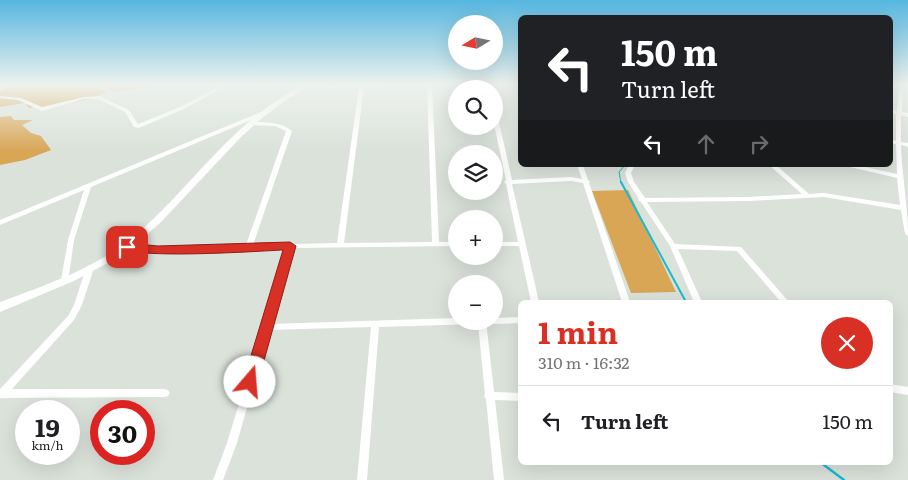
<!DOCTYPE html>
<html lang="en">
<head>
<meta charset="utf-8">
<style>
  :root { --surface:#fff; --page:#f6f6f6; --text:#202124; --muted:#757577; --line:#e0e0e0; --accent:#d93025 }
  body { margin:0; font-family:Literata,serif; background:var(--page); color:var(--text); height:100vh; display:flex; flex-direction:column; font-size:19px; white-space:nowrap }
  * { box-sizing:border-box; margin:0 }
  p { font-size:16px; color:var(--muted) }
  .icon { flex:none; width:28px; height:28px; fill:none; stroke:currentColor; stroke-width:2; stroke-linecap:round; stroke-linejoin:round }
  .map { position:relative; flex:1; overflow:hidden }
  .side { position:absolute; left:518px; top:300px; width:375px; height:165px; display:flex; flex-direction:column; background:var(--surface); border-radius:8px; box-shadow:0 5px 20px #0002 }
  .side>* { flex:none }
  .guide { position:absolute; left:518px; top:15px; width:375px; height:152px; border-radius:8px; box-shadow:0 5px 20px #0002; background:#202124; color:#fff; overflow:hidden }
  .needle { width:32px; rotate:260deg }
  .tools { position:absolute; left:448px; top:15px; display:grid; gap:10px }
  .tools a { display:grid; place-items:center; width:55px; height:55px; border-radius:50%; background:var(--surface); box-shadow:0 5px 20px #0002; font-size:25px }
  .speed { position:absolute; left:15px; top:400px; display:flex; gap:10px; font-size:25px; font-weight:700; text-align:center }
  .speed>* { display:grid; place-content:center; width:65px; height:65px; border-radius:50%; background:var(--surface); box-shadow:0 5px 20px #0002; line-height:1 }
  .speed small { font-size:12px; font-weight:400 }
  .speed .limit { border:8px solid #d22; background:#fff; color:#111 }
  .pin { position:absolute; display:grid; place-items:center; width:42px; height:42px; color:#fff; margin:-21px; border-radius:10px; box-shadow:0 2px 8px #0006 }
  .me { position:absolute; width:55px; margin:-28px; rotate:18deg; stroke-linejoin:round; filter:drop-shadow(0 0 4px #0008) }
  .turn { display:flex; align-items:center; gap:18px; height:105px; padding:0 20px; font-size:22px }
  .turn .icon { width:65px; height:65px; stroke-width:2.5 }
  .turn b { display:block; font-size:35px; line-height:42px }
  .lanes { display:flex; align-items:center; height:48px; padding:0 20px; background:#0003; justify-content:center; gap:25px; direction:ltr }
  .lanes .off { opacity:.35 }
  .round { display:grid; place-items:center; flex:none; width:52px; height:52px; border-radius:26px; background:var(--page) }
  .overview { display:flex; align-items:center; justify-content:space-between; height:85px; padding:0 20px }
  h1 { font-size:30px; font-weight:700; line-height:38px; color:var(--accent) }
  ul { padding:0; list-style:none }
  li { display:flex; align-items:center; gap:15px; height:70px; padding:0 20px; border-top:1px solid var(--line) }
  li div { flex:1 }
  li b { display:block; font-size:19px }
  li em { font-style:normal }
  .map>svg:first-child { display:block }
</style>
</head>
<body>
<div class="map">
<svg width="908" height="480" viewBox="0 0 908 480">
  <rect width="100%" height="100%" fill="#dae2da"/>
  <!-- green -->
  <g fill="#d9a656">
    <path d="M 19,84 L 89,84 L 106,91 L 94,98 L 42,108 L 39,106 L 29,108 L 26,105 L 31,102 L 0,107 L 0,91 Z"/>
    <path d="M 98,84 L 159,84 L 150,87 L 113,92 Z"/>
    <path d="M 11,116 L 14,120 L 33,120 L 22,125 L 31,133 L 41,136 L 51,150 L 25,160 L 0,165 L 0,117 Z"/>
    <path d="M 628,190 L 676,292 L 631,293 L 592,191 Z"/>
  </g>
  <g fill="none" stroke-linecap="round" stroke-linejoin="round">
    <!-- stream-far2 -->
    <path stroke="#18bbd3" stroke-width="1" d="M 621,183 L 619,172 L 625,165"/>
    <!-- stream-far1 -->
    <path stroke="#18bbd3" stroke-width="2" d="M 621,182 L 686,302"/>
    <!-- stream -->
    <path stroke="#18bbd3" stroke-width="2.5" d="M 820,462 L 844,480"/>
    <!-- street -->
    <g fill="#fff" fill-rule="evenodd">
      <path d="M 224,84 L 229,84 L 184,109 L 139,128 L 134,127 L 125,112 L 98,99 L 84,99 L 42,111 L 18,100 L 0,98 L 0,96 L 21,98 L 42,107 L 84,97 L 99,96 L 129,110 L 138,124 L 180,107 Z"/>
      <path d="M 306,84 L 432,84 L 439,242 L 456,242 L 456,246 L 293,248 L 271,324 L 456,318 L 456,321 L 486,321 L 494,392 L 520,393 L 520,401 L 495,400 L 504,480 L 494,480 L 486,399 L 484,396 L 485,394 L 478,324 L 379,327 L 367,480 L 357,480 L 371,327 L 269,330 L 237,443 L 223,480 L 213,480 L 227,443 L 286,249 L 158,252 L 127,249 L 124,247 L 127,245 L 158,248 L 246,245 L 286,131 L 275,126 L 247,125 L 246,124 L 249,122 C 264,122 280,121 292,131 L 253,245 L 337,243 L 359,87 C 343,87 321,91 306,84 ZM 427,85 L 432,242 L 344,243 L 364,87 Z"/>
      <path d="M 486,84 L 490,84 L 491,89 L 487,89 Z"/>
      <path d="M 899,84 L 903,84 L 902,112 L 908,113 L 908,117 L 901,115 L 901,142 L 908,143 L 908,147 L 901,145 C 902,176 908,206 908,236 L 905,234 L 901,210 L 824,197 L 748,201 L 647,202 L 675,244 L 741,247 L 789,302 L 781,302 L 737,251 L 678,249 L 702,302 L 694,302 L 670,246 L 641,202 L 638,200 L 639,199 L 628,182 L 625,173 L 629,165 L 635,165 L 631,173 L 634,182 L 645,198 L 748,197 L 802,194 L 769,165 L 776,165 L 809,194 L 824,193 L 900,205 L 897,178 L 846,166 L 845,165 L 856,165 L 897,174 L 896,144 L 890,143 L 890,139 L 896,141 L 896,114 L 890,113 L 890,109 L 897,111 Z"/>
      <path d="M 494,111 L 497,113 L 512,180 L 571,177 L 582,179 L 577,165 L 583,165 L 588,180 L 590,182 L 589,183 L 630,302 L 622,302 L 583,183 L 571,181 L 512,184 L 539,302 L 531,302 L 519,246 L 494,246 L 494,242 L 518,242 L 506,184 L 504,182 L 506,180 L 494,124 Z"/>
      <path d="M 261,112 L 264,114 L 263,115 L 91,187 L 74,240 L 68,282 L 62,282 L 61,280 L 68,240 L 84,190 L 0,225 L 0,220 Z"/>
      <path d="M 90,265 L 93,266 L 94,268 L 82,305 L 74,320 L 12,389 L 165,389 L 168,390 L 170,393 L 168,396 L 165,397 L 0,398 L 0,389 L 68,316 L 74,305 L 86,268 L 87,266 Z"/>
      <path d="M 520,317 L 520,323 L 494,324 L 491,323 L 490,321 L 494,321 L 494,318 Z"/>
      <path d="M 890,384 L 908,387 L 908,395 L 890,392 Z"/>
    </g>
    <!-- secondary -->
    <path fill="#fff" fill-rule="evenodd" d="M 305,84 L 312,84 L 286,100 L 262,118 L 241,137 L 161,222 L 126,253 L 74,281 L 0,312 L 0,302 C 45,285 95,269 133,237 C 178,200 212,151 257,115 C 272,103 288,93 305,84 Z"/>
  </g>
  <!-- sky -->
  <linearGradient id="sky" x2="0" y2="1"><stop stop-color="#55b7e0"/><stop offset="0.56" stop-color="#eef2ee"/><stop offset="1" stop-color="#eef2ee" stop-opacity="0"/></linearGradient>
  <rect width="908" height="151" fill="url(#sky)"/>
  <!-- route -->
  <path fill="#d93025" stroke="#8d1f18" d="M 290,242 L 296,246 L 258,382 L 255,386 L 250,388 L 245,386 L 243,382 L 283,250 C 260,251 131,260 122,247 L 127,243 L 158,246 Z"/>
</svg>
<div class="tools">
<a><svg class="needle" viewBox="-14 -14 28 28"><path d="M0-13l5 13h-10z" fill="#e53935"/><path d="M0 13l5-13h-10z" fill="#757577"/></svg></a>
<a><svg class="icon" aria-label="search" viewBox="0 0 24 24"><circle cx="10" cy="10" r="6"/><path d="M15 15l6 6"/></svg></a>
<a><svg class="icon" aria-label="layers" viewBox="0 0 24 24"><path d="M12 4l9 5-9 5-9-5zM3 14l9 5 9-5"/></svg></a>
<a>+</a>
<a>−</a>
</div>
<div class="speed"><div>19<small>km/h</small></div><div class="limit">30</div></div>
<div class="pin" style="left:127px;top:247px;background:#d93025"><svg class="icon" aria-label="arrive" viewBox="0 0 24 24"><path d="M6 21V4h12l-3 4 3 4H6"/></svg></div>
<svg class="me" style="left:250px;top:382px" viewBox="-20 -20 40 40"><circle r="19" fill="#fff"/><path d="M0-13L10 11 0 6-10 11z" fill="#d93025"/></svg>
<div class="guide">
<div class="turn"><svg class="icon" aria-label="left" viewBox="0 0 24 24"><path d="M17 20v-9H6M10 6l-5 5 5 5"/></svg><div><b>150 m</b>Turn left</div></div>
<div class="lanes"><svg class="icon" aria-label="left" viewBox="0 0 24 24"><path d="M17 20v-9H6M10 6l-5 5 5 5"/></svg><svg class="icon off" aria-label="ahead" viewBox="0 0 24 24"><path d="M12 20V5M6 11l6-6 6 6"/></svg><svg class="icon off" aria-label="right" viewBox="0 0 24 24"><path d="M7 20v-9h11M14 6l5 5-5 5"/></svg></div>
</div>
<section class="side">
<div class="overview"><div><h1>1 min</h1><p>310 m · 16:32</p></div><a class="round" style="background:#d93025;color:#fff"><svg class="icon" aria-label="close" viewBox="0 0 24 24"><path d="M6 6l12 12M18 6L6 18"/></svg></a></div>
<ul>
<li><svg class="icon" aria-label="left" viewBox="0 0 24 24"><path d="M17 20v-9H6M10 6l-5 5 5 5"/></svg><div><b>Turn left</b></div><em>150 m</em></li>
</ul>
</section>
</div>
</body>
</html>
